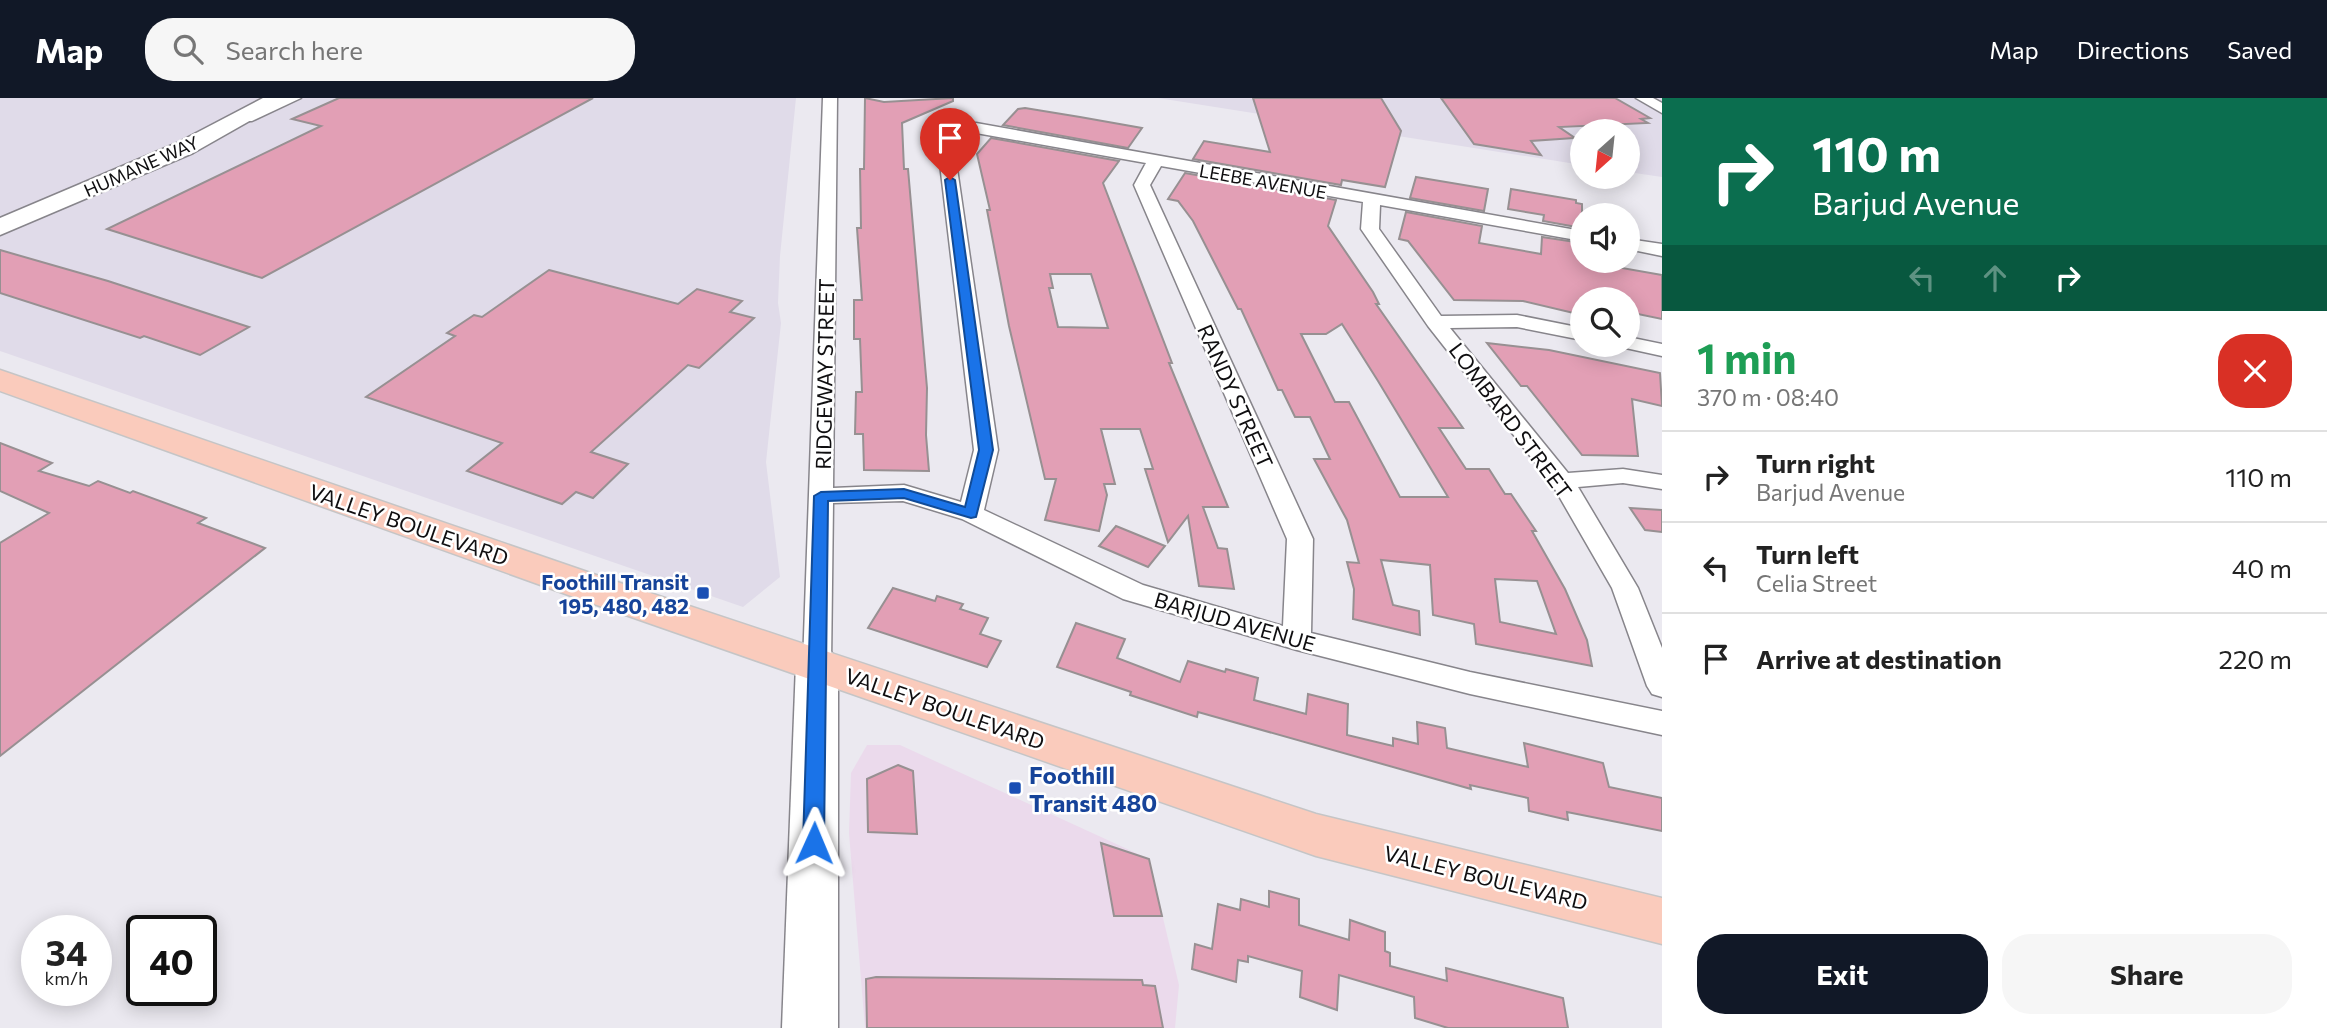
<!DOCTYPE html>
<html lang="en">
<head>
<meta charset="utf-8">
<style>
  :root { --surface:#fff; --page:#f6f6f6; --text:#222; --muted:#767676; --line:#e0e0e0; --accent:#111827 }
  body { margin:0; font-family:Commissioner,sans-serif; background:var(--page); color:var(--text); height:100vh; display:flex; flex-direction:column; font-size:26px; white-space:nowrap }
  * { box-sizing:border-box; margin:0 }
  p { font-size:23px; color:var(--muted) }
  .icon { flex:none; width:38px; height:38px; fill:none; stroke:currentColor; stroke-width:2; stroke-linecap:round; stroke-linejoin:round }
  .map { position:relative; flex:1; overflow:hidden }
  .panel { display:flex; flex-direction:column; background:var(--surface); width:665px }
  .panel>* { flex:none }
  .guide { background:#0b6e4f; color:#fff; overflow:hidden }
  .needle { width:46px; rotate:207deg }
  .tools { position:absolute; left:1570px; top:21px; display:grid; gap:14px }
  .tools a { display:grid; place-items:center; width:70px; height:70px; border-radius:50%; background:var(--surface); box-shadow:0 4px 18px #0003; font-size:35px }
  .speed { position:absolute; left:21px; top:817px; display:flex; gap:14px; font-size:35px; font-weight:700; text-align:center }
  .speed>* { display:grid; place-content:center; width:91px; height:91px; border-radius:50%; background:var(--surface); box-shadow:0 4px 18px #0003; line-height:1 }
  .speed small { font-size:18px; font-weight:400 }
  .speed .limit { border:4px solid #111; border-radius:10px; background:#fff; color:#111 }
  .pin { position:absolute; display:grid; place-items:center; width:60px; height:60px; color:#fff; margin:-72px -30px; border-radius:50% 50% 50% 0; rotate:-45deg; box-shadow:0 0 7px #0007 }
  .pin .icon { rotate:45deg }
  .me { position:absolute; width:77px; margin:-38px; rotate:1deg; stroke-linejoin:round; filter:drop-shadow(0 0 5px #0008) }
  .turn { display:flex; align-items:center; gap:24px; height:147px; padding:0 35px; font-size:32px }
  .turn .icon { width:91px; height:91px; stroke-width:2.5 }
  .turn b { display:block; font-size:49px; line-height:60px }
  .lanes { display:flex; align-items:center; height:66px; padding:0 35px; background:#0003; justify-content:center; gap:35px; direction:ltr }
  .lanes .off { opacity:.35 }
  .round { display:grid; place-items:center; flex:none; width:74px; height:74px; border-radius:28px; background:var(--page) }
  .summary { display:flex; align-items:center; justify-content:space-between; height:119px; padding:0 35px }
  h1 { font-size:42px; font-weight:700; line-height:52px; color:#1e9e55 }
  .button { display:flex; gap:14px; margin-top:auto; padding:14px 35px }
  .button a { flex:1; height:80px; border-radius:28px; background:var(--accent); color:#fff; font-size:28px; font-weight:700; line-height:80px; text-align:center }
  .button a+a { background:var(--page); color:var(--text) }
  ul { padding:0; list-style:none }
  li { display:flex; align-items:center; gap:21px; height:91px; padding:0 35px; border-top:2px solid var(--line) }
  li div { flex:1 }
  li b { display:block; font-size:26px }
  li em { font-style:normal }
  header { display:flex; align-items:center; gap:42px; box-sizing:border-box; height:98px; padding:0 35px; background:var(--accent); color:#fff }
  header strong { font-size:33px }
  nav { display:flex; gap:38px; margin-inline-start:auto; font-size:24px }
  .search { width:490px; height:63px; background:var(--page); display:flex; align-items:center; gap:18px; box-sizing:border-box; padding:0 24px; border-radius:28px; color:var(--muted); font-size:26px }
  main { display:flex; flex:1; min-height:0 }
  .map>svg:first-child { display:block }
</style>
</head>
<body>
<header>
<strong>Map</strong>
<div class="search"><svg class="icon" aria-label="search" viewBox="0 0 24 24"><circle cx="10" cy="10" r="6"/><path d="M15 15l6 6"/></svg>Search here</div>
<nav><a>Map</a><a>Directions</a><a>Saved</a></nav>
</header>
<main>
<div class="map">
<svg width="1662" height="930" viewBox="0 0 1662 930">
  <rect width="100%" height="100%" fill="#ebe9f0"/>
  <!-- commercial -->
  <path fill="#ebdaec" d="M 867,647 L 900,647 L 1149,761 L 1179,887 L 1175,930 L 865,930 L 849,735 L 851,675 Z"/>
  <!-- built -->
  <g fill="#e0dbe9">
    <path d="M 0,0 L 796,0 L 780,158 L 778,205 L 781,225 L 766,364 L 780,479 L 743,509 L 0,253 Z"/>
    <path d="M 1158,0 L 1662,0 L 1662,79 L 1628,74 L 1628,33 L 1582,33 L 1582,67 Z"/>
  </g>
  <!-- building -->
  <g fill="#e29fb5" stroke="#979092" stroke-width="2" fill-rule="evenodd">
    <path d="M 339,0 L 593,0 L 262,180 L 107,131 L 321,28 L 292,21 Z"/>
    <path d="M 865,0 L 884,4 L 953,0 L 953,3 L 902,25 L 904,71 L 908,71 L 927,290 L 926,337 L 929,373 L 864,372 L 863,336 L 855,336 L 856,294 L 862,294 L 860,241 L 854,241 L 854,202 L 862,202 L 857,130 L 861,130 L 860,71 L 864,71 Z"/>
    <path d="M 1253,0 L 1381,0 L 1401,33 L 1385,89 L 1342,82 L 1341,87 L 1193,61 L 1204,43 L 1270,54 Z"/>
    <path d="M 1441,0 L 1615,0 L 1650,20 L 1641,21 L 1648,25 L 1559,29 L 1575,40 L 1531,43 L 1541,57 L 1474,46 Z"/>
    <path d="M 1025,10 L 1080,19 L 1142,30 L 1128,50 L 1003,27 L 1018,11 Z"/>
    <path d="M 991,40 L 1119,63 L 1103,85 L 1172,265 L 1169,265 L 1228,409 L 1203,409 L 1218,450 L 1227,451 L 1234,491 L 1199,488 L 1188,418 L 1168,444 L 1145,371 L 1153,371 L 1140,331 L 1101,331 L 1115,386 L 1104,386 L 1107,397 L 1099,433 L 1045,422 L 1056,381 L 1045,381 L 1009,228 L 987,112 L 990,112 L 977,56 ZM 1050,176 L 1091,176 L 1108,230 L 1058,229 L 1049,190 L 1053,190 Z"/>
    <path d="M 1185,75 L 1336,102 L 1328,128 L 1373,194 L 1379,206 L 1376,206 L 1463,330 L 1439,330 L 1466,371 L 1489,371 L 1505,396 L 1511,396 L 1536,433 L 1532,433 L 1565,491 L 1587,542 L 1592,568 L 1476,546 L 1474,526 L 1433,517 L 1430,467 L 1381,462 L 1393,507 L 1419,513 L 1420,537 L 1353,521 L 1354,491 L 1347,464 L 1359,465 L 1347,422 L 1314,361 L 1330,361 L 1310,319 L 1295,319 L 1282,292 L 1278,292 L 1241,211 L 1238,211 L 1193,123 L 1178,103 L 1168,101 ZM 1342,226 L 1378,283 L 1448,399 L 1400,399 L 1349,304 L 1335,304 L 1301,236 L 1326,236 ZM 1495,481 L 1537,483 L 1556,536 L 1500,524 Z"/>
    <path d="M 1416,79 L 1488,91 L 1484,113 L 1410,100 Z"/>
    <path d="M 1511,91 L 1576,102 L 1576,105 L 1582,106 L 1582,130 L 1543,123 L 1544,117 L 1508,111 Z"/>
    <path d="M 1406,114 L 1482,128 L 1479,145 L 1541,156 L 1542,139 L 1582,145 L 1582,163 L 1662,177 L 1662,221 L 1628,214 L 1628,201 L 1582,201 L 1582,217 L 1523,203 L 1454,202 L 1408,143 L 1399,141 Z"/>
    <path d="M 0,152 L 108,183 L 249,229 L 200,257 L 144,238 L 140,240 L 0,195 Z"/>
    <path d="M 549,172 L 678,206 L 697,191 L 742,203 L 730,214 L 754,220 L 699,270 L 688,267 L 591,354 L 628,366 L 593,400 L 576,394 L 562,406 L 467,373 L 502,345 L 366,299 L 455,238 L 447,235 L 474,217 L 482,219 Z"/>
    <path d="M 1487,245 L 1549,252 L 1660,275 L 1662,308 L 1632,301 L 1638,358 L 1582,357 L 1527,288 L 1521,288 Z"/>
    <path d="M 0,345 L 52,365 L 39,373 L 89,388 L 98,383 L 130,395 L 133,393 L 206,420 L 198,425 L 265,450 L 0,658 L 0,445 L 49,415 L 0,393 Z"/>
    <path d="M 1630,410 L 1662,412 L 1662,434 L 1645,432 Z"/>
    <path d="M 1116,428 L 1165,448 L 1148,469 L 1099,448 Z"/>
    <path d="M 893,490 L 935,503 L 937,498 L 963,506 L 960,511 L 988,520 L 980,536 L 1001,543 L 987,569 L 868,530 Z"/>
    <path d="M 1076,525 L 1125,541 L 1117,560 L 1180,584 L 1188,563 L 1225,574 L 1226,571 L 1258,580 L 1254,602 L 1306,616 L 1308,596 L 1348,606 L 1347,637 L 1393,648 L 1393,640 L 1418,646 L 1417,624 L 1445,630 L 1447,650 L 1528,669 L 1524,645 L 1603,665 L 1609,689 L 1662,700 L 1662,733 L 1567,714 L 1568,722 L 1529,713 L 1528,700 L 1470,687 L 1471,691 L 1198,614 L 1197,619 L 1130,597 L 1131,594 L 1057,569 Z"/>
    <path d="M 898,667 L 913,673 L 917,736 L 868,734 L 867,681 Z"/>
    <path d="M 1101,745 L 1149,761 L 1162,818 L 1114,818 Z"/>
    <path d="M 1269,793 L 1299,801 L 1299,827 L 1349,842 L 1350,822 L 1385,834 L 1385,853 L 1390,855 L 1390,868 L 1447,883 L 1446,870 L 1563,900 L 1568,930 L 1448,930 L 1415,920 L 1414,899 L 1339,877 L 1337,912 L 1300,899 L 1302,873 L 1248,858 L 1248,864 L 1238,862 L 1236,884 L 1192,871 L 1195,846 L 1212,851 L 1218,806 L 1240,812 L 1241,801 L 1269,809 Z"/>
    <path d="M 876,879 L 1142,882 L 1143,887 L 1155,888 L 1163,930 L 867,930 L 866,881 Z"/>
  </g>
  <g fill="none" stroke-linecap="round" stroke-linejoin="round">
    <defs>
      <g id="street">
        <path d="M 282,0 L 301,0 L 252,23 L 242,23 L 240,20 Z"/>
        <path d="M 823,0 L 837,0 L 833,390 L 904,387 L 961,404 L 974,352 L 936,32 L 939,29 L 976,25 L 1582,133 L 1582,143 L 1380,107 L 1379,131 L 1441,218 L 1517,217 L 1582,230 L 1582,242 L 1517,229 L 1450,230 L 1568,375 L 1623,371 L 1662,377 L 1662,391 L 1623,385 L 1578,389 L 1638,490 L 1662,550 L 1662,599 L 1652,596 L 1647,588 L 1612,490 L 1552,386 L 1428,228 L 1361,131 L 1363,104 L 1161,68 L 1150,87 L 1313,441 L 1311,535 L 1470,574 L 1662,613 L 1662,637 L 1470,596 L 1297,552 L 1123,501 L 962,421 L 903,403 L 833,405 L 831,566 L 827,573 L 817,577 L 807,573 L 803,566 ZM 976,35 L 1146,65 L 1134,87 L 1287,441 L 1283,528 L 1143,487 L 984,412 L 998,352 L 952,36 Z"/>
        <path d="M 1636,0 L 1653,0 L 1662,5 L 1662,15 Z"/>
        <path d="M 1628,141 L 1662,146 L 1662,158 L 1628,151 Z"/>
        <path d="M 1628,239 L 1662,246 L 1662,258 L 1621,249 L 1619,247 L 1628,247 Z"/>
      </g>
      <g id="secondary">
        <path d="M 263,0 L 290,0 L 193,55 L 0,137 L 0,120 L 177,45 Z"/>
        <path d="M 817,550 L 832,555 L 838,566 L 838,930 L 782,930 L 796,566 L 802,555 Z"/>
      </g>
      <path id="primary" d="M 0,272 L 602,479 L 1316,716 L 1662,800 L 1662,846 L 1316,758 L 574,499 L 0,293 Z"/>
    </defs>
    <!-- street casing -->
    <use href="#street" stroke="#87858b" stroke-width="3"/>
    <!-- secondary casing -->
    <use href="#secondary" stroke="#87858b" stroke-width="3"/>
    <!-- primary casing -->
    <use href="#primary" stroke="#c5c5c6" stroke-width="3"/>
    <!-- street -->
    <use href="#street" fill="#fff" fill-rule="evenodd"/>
    <!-- secondary -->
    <use href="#secondary" fill="#fff" fill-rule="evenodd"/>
    <!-- primary -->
    <use href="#primary" fill="#facbbc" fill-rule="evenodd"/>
  </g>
  <!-- route -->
  <path fill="#1a73e8" stroke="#114b97" stroke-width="2" d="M 950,79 L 955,82 L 993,352 L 976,419 L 971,420 L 904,400 L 828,403 L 824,745 L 821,751 L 814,753 L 806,751 L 803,745 L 814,398 L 821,394 L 904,391 L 965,409 L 979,352 L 945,82 Z"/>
  <!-- markers -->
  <g fill="#1a4fb4" stroke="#fff" stroke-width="2.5">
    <rect x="696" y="488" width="14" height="14" rx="3.5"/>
    <rect x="1008" y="683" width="14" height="14" rx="3.5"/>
  </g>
  <g text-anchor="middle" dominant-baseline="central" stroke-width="5" stroke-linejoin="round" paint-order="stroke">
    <!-- far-street labels -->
    <g font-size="18" fill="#0f0e10" stroke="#fff">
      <text transform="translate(141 68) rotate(-24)">HUMANE WAY</text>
      <text transform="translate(1263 83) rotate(10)">LEEBE AVENUE</text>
    </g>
    <!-- street labels -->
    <g font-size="21" fill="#0f0e10" stroke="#fff">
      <text transform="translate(824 276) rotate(-89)">RIDGEWAY STREET</text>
      <text transform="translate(1236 298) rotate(66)">RANDY STREET</text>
      <text transform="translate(1511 322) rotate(53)">LOMBARD STREET</text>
      <text transform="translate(409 426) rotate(19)">VALLEY BOULEVARD</text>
      <text transform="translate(1235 523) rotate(16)">BARJUD AVENUE</text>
      <text transform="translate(945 610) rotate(19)">VALLEY BOULEVARD</text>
      <text transform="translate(1486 779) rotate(14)">VALLEY BOULEVARD</text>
    </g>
    <!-- transit labels -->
    <g font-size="21" font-weight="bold" fill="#164399" stroke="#fff" text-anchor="end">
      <text x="689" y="483">Foothill Transit<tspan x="689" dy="24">195, 480, 482</tspan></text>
    </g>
    <!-- near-transit labels -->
    <g font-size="24" font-weight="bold" fill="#164399" stroke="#fff" text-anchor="start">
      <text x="1029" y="676">Foothill<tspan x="1029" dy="28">Transit 480</tspan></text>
    </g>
  </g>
</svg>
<div class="tools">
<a><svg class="needle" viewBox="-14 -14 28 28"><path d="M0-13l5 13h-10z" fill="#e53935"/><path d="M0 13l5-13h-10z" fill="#767676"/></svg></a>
<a><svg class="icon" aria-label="sound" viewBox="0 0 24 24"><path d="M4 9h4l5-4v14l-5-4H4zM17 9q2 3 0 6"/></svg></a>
<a><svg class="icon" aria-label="search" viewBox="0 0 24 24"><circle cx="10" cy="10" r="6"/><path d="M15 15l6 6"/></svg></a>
</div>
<div class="speed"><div>34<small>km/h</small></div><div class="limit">40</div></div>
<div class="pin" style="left:950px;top:82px;background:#d93025"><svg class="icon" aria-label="arrive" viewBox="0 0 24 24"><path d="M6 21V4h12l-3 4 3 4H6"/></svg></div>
<svg class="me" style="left:814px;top:745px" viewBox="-20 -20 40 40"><path d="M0-17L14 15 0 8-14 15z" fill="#1a73e8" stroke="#fff" stroke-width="4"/></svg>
</div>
<section class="panel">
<div class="guide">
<div class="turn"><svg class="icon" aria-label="right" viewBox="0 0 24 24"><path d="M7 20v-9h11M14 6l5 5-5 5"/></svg><div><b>110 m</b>Barjud Avenue</div></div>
<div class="lanes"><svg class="icon off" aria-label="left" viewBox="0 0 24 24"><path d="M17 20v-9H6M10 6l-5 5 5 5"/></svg><svg class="icon off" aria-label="ahead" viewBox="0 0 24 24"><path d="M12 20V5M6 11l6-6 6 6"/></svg><svg class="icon" aria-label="right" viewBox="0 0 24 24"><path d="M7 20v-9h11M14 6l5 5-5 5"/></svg></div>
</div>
<div class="summary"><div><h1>1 min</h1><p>370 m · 08:40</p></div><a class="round" style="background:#d93025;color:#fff"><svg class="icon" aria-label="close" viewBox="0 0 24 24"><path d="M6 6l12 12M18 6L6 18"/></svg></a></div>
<ul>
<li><svg class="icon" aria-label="right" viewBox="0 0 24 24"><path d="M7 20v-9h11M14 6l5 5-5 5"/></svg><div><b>Turn right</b><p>Barjud Avenue</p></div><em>110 m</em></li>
<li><svg class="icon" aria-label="left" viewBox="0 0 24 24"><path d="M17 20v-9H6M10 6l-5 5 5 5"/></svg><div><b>Turn left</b><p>Celia Street</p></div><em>40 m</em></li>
<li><svg class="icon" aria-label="arrive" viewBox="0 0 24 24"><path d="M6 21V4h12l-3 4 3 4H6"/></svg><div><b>Arrive at destination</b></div><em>220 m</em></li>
</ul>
<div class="button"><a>Exit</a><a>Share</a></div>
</section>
</main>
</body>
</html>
